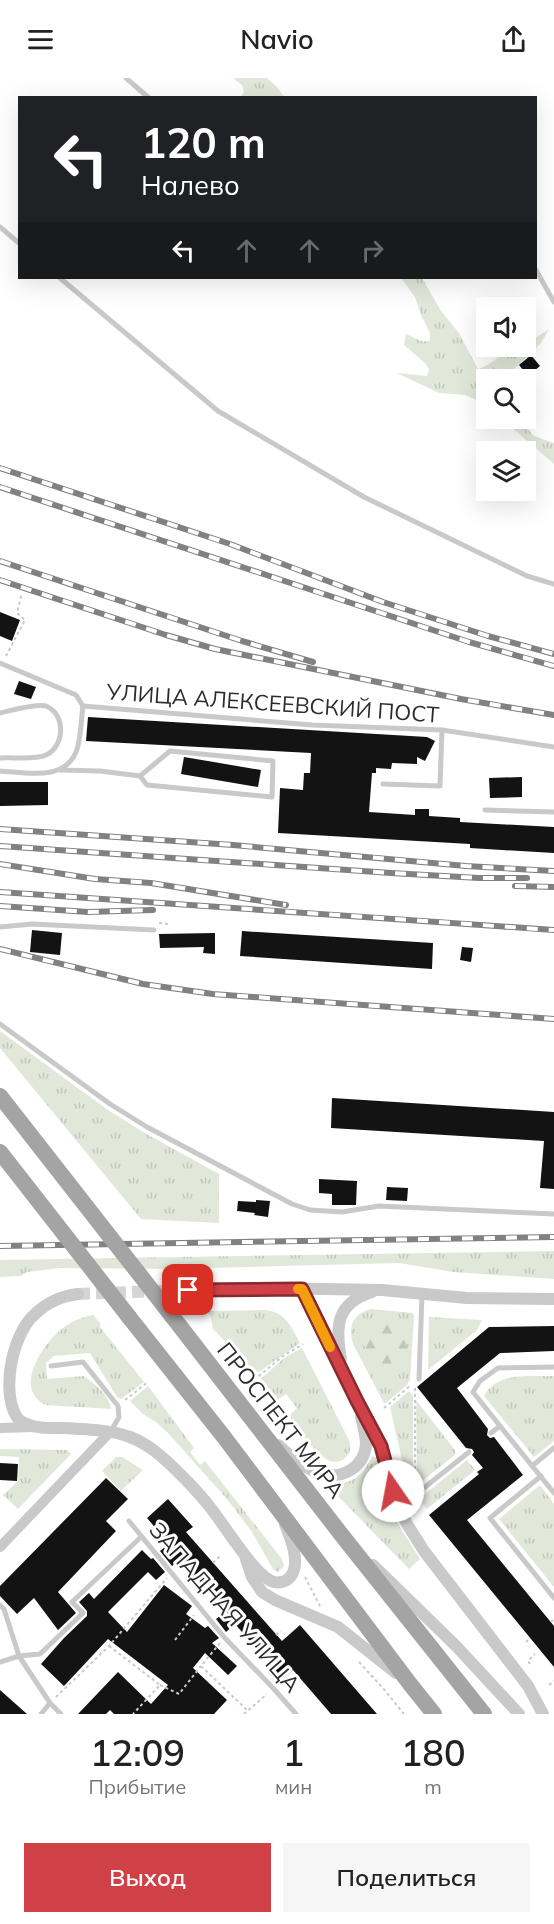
<!DOCTYPE html>
<html lang="ru">
<head>
<meta charset="utf-8">
<style>
  :root { --surface:#fff; --page:#f6f6f6; --text:#222; --muted:#767676; --accent:#cf4147 }
  body { margin:0; font-family:Mulish,sans-serif; background:var(--page); color:var(--text); height:100vh; display:flex; flex-direction:column; font-size:22px; white-space:nowrap }
  * { box-sizing:border-box; margin:0 }
  p { font-size:20px; color:var(--muted) }
  .icon { flex:none; width:33px; height:33px; fill:none; stroke:currentColor; stroke-width:2; stroke-linecap:round; stroke-linejoin:round }
  .map { position:relative; height:1636px; overflow:hidden }
  .panel { display:flex; flex-direction:column; background:var(--surface); flex:1 }
  .panel>* { flex:none }
  .hud { position:absolute; left:18px; top:18px; width:519px; height:183px; border-radius:0px; box-shadow:0 6px 24px #0002; background:#202124; color:#fff; overflow:hidden }
  .tools { position:absolute; left:476px; top:219px; display:grid; gap:12px }
  .tools a { display:grid; place-items:center; width:60px; height:60px; border-radius:0px; background:var(--surface); box-shadow:0 6px 24px #0002; font-size:30px }
  .pin { position:absolute; display:grid; place-items:center; width:51px; height:51px; color:#fff; margin:-26px; border-radius:12px; box-shadow:0 3px 9px #0006 }
  .me { position:absolute; width:66px; margin:-33px; rotate:348deg; stroke-linejoin:round; filter:drop-shadow(0 0 4px #0008) }
  .turn { display:flex; align-items:center; gap:21px; height:126px; padding:0 24px; font-size:27px }
  .turn .icon { width:78px; height:78px; stroke-width:2.5 }
  .turn b { display:block; font-size:42px; line-height:51px }
  .lanes { display:flex; align-items:center; height:57px; padding:0 24px; background:#0003; justify-content:center; gap:30px; direction:ltr }
  .lanes .off { opacity:.35 }
  .eta { display:flex; justify-content:space-evenly; align-items:center; height:102px; text-align:center }
  .eta b { font-size:36px; font-weight:600; line-height:42px }
  .button { display:flex; gap:12px; margin-top:auto; padding:12px 24px }
  .button a { flex:1; height:69px; border-radius:0px; background:var(--accent); color:#fff; font-size:24px; font-weight:600; line-height:69px; text-align:center }
  .button a+a { background:var(--page); color:var(--text) }
  header { display:flex; justify-content:space-between; align-items:center; height:78px; padding:0 24px; background:var(--surface); font-size:27px; font-weight:600 }
  .map>svg:first-child { display:block }
</style>
</head>
<body>
<header><svg class="icon" aria-label="menu" viewBox="0 0 24 24"><path d="M4 6h16M4 12h16M4 18h16"/></svg>Navio<svg class="icon" aria-label="share" viewBox="0 0 24 24"><path d="M12 15V3M7 8l5-5 5 5M5 13v7h14v-7"/></svg></header>
<div class="map">
<svg width="554" height="1636" viewBox="0 0 554 1636">
  <defs>
    <pattern id="grass-tufts" width="24" height="20" patternUnits="userSpaceOnUse" patternTransform="scale(1.5)"><rect width="24" height="20" fill="#e1e8da"/><path d="M3 7l-1-3M5 7V3M7 7l1-3M15 17l-1-3M17 17v-4M19 17l1-3" fill="none" stroke="#c1c7bb"/></pattern>
    <pattern id="forest-firs" width="22" height="20" patternUnits="userSpaceOnUse" patternTransform="scale(1.5)"><rect width="22" height="20" fill="#e1e8da"/><path d="M5 1l3.5 6h-7zM16 11l3.5 6h-7z" fill="#c1c7bb"/></pattern>
  </defs>
  <rect width="100%" height="100%" fill="#fff"/>
  <!-- grass -->
  <g fill="url(#grass-tufts)">
    <path d="M 233,0 L 267,0 L 277,9 L 284,19 L 240,19 L 244,14 L 242,7 Z"/>
    <path d="M 401,200 L 422,200 L 441,233 L 459,255 L 478,291 C 496,286 505,268 525,268 L 525,267 L 549,251 L 541,265 L 504,301 L 486,302 L 486,329 L 477,322 L 465,317 L 439,315 L 397,295 L 427,298 L 429,291 L 425,285 L 404,267 L 406,256 C 413,259 423,266 430,262 L 430,255 L 421,237 L 415,219 Z"/>
    <path d="M 502,341 L 519,341 L 534,358 L 554,365 L 554,386 Z"/>
    <path d="M 0,953 L 108,1032 L 143,1054 L 219,1096 L 219,1145 L 141,1141 L 0,970 Z"/>
    <path d="M 554,1173 L 554,1201 L 453,1194 L 399,1185 L 172,1191 L 60,1190 L 27,1194 L 21,1198 L 0,1199 L 0,1182 Z"/>
    <path d="M 371,1231 L 413,1235 L 414,1238 L 410,1301 L 407,1307 L 386,1325 L 384,1325 L 354,1268 C 347,1250 352,1236 371,1231 Z"/>
    <path d="M 265,1232 C 285,1234 291,1248 300,1265 L 259,1294 L 255,1294 L 213,1251 L 211,1240 L 207,1233 Z"/>
    <path d="M 93,1237 L 100,1245 L 100,1249 L 144,1304 L 121,1321 L 117,1319 L 90,1275 L 54,1278 L 46,1285 L 47,1301 L 84,1298 C 95,1306 109,1317 111,1331 L 46,1327 C 12,1311 43,1265 63,1250 C 72,1243 82,1239 93,1237 Z"/>
    <path d="M 429,1239 L 430,1239 L 482,1242 L 477,1252 L 428,1292 Z"/>
    <path d="M 302,1270 L 349,1362 C 351,1369 351,1375 345,1380 C 326,1398 299,1350 289,1338 L 297,1330 L 286,1316 L 277,1322 L 261,1301 L 284,1280 Z"/>
    <path d="M 554,1298 L 554,1363 L 534,1379 L 484,1318 C 498,1293 529,1299 554,1298 Z"/>
    <path d="M 148,1308 L 194,1370 L 190,1374 L 200,1387 L 205,1383 L 282,1481 L 284,1488 L 278,1494 L 273,1491 L 252,1454 L 227,1421 L 168,1355 L 156,1344 L 143,1336 L 130,1323 Z"/>
    <path d="M 409,1313 L 413,1318 L 413,1410 L 409,1413 L 390,1329 Z"/>
    <path d="M 416,1322 L 455,1372 L 455,1377 L 417,1407 Z"/>
    <path d="M 0,1371 L 67,1372 L 71,1376 L 18,1431 L 3,1417 L 18,1403 L 19,1379 L 0,1378 Z"/>
    <path d="M 372,1378 L 377,1380 L 385,1416 L 391,1435 L 420,1481 L 409,1491 L 332,1412 L 333,1408 C 355,1403 362,1399 372,1378 Z"/>
    <path d="M 116,1379 L 122,1379 L 143,1392 L 121,1413 L 102,1393 Z"/>
    <path d="M 467,1382 L 475,1392 L 427,1431 L 419,1421 Z"/>
    <path d="M 540,1407 L 554,1426 L 554,1509 L 499,1441 Z"/>
  </g>
  <!-- forest -->
  <path fill="url(#forest-firs)" d="M 378,1243 L 406,1250 L 407,1282 L 403,1286 L 394,1278 L 391,1283 L 392,1296 L 398,1299 L 402,1304 C 380,1303 381,1298 372,1280 C 364,1264 355,1266 365,1246 Z"/>
  <!-- building -->
  <g fill="#131313">
    <path d="M 531,277 L 540,288 L 528,298 L 519,287 Z"/>
    <path d="M 0,534 L 20,542 L 12,563 L 0,558 Z"/>
    <path d="M 19,603 L 36,609 L 31,621 L 14,616 Z"/>
    <path d="M 88,639 L 427,659 L 435,663 L 425,683 L 417,679 L 417,686 L 392,685 L 391,691 L 376,690 L 376,695 L 372,695 L 369,734 L 415,737 L 415,731 L 429,731 L 429,738 L 460,740 L 460,744 L 554,749 L 554,775 L 470,770 L 470,766 L 278,755 L 280,710 L 303,712 L 304,695 L 310,695 L 311,675 L 86,663 Z"/>
    <path d="M 184,679 L 261,692 L 258,709 L 181,696 Z"/>
    <path d="M 522,699 L 522,719 L 490,720 L 489,700 Z"/>
    <path d="M 0,704 L 48,704 L 48,727 L 0,728 Z"/>
    <path d="M 32,852 L 62,855 L 60,877 L 30,874 Z"/>
    <path d="M 242,853 L 433,865 L 432,891 L 240,878 Z"/>
    <path d="M 215,855 L 215,876 L 203,875 L 204,869 L 160,870 L 159,856 Z"/>
    <path d="M 462,869 L 473,870 L 471,884 L 460,882 Z"/>
    <path d="M 332,1020 L 554,1034 L 554,1111 L 540,1110 L 544,1063 L 331,1050 Z"/>
    <path d="M 319,1101 L 357,1103 L 356,1127 L 332,1127 L 332,1116 L 319,1115 Z"/>
    <path d="M 387,1109 L 408,1110 L 407,1123 L 386,1122 Z"/>
    <path d="M 256,1122 L 270,1123 L 268,1139 L 254,1137 L 255,1135 L 237,1133 L 238,1123 L 256,1124 Z"/>
    <path d="M 554,1248 L 554,1273 L 500,1275 L 457,1310 L 488,1351 L 487,1357 L 490,1360 L 494,1359 L 523,1397 L 467,1442 L 554,1548 L 554,1589 L 429,1437 L 479,1396 L 477,1394 L 483,1390 L 472,1377 L 474,1374 L 472,1371 L 466,1370 L 417,1309 L 489,1249 Z"/>
    <path d="M 0,1385 L 18,1386 L 17,1403 L 0,1402 Z"/>
    <path d="M 106,1400 L 128,1421 L 106,1443 L 116,1453 L 58,1514 L 76,1535 L 58,1552 L 34,1520 L 17,1536 L 0,1518 L 0,1508 Z"/>
    <path d="M 168,1421 L 193,1449 L 186,1454 L 282,1563 L 300,1547 L 377,1636 L 331,1636 L 293,1592 L 283,1601 L 235,1546 L 226,1554 L 216,1541 L 226,1533 L 180,1481 L 172,1488 L 160,1473 L 169,1466 L 147,1440 Z"/>
    <path d="M 142,1472 L 151,1481 L 153,1480 L 165,1494 L 156,1502 L 148,1494 L 108,1534 L 127,1554 L 164,1507 L 192,1528 L 186,1536 L 205,1550 L 208,1548 L 219,1560 L 212,1565 L 237,1588 L 228,1597 L 205,1575 L 193,1590 L 227,1622 L 214,1636 L 114,1636 L 110,1632 L 106,1636 L 78,1636 L 118,1594 L 151,1626 L 168,1607 L 108,1561 L 64,1608 L 41,1586 L 64,1560 L 87,1538 L 87,1533 L 79,1524 L 89,1515 L 94,1521 Z"/>
    <path d="M 0,1612 L 27,1636 L 0,1636 Z"/>
  </g>
  <g fill="none" stroke-linecap="round" stroke-linejoin="round">
    <!-- tertiary-tunnel -->
    <path stroke="#d5d5d5" stroke-width="12" stroke-dasharray="12 6" stroke-linecap="butt" d="M 78,1216 L 188,1212"/>
    <!-- path -->
    <g stroke="#c9c9c9" stroke-width="2" stroke-dasharray="3 3" stroke-linecap="butt">
      <path d="M 6,578 L 25,542 L 17,535 L 22,515"/>
      <path d="M 159,845 L 168,846"/>
      <path d="M 254,1302 L 283,1278 L 303,1266"/>
      <path d="M 415,1310 L 415,1406"/>
      <path d="M 125,1322 L 148,1304"/>
      <path d="M 384,1330 L 411,1307"/>
      <path d="M 213,1485 L 220,1478"/>
      <path d="M 305,1499 L 320,1528"/>
      <path d="M 191,1506 L 197,1500"/>
      <path d="M 551,1544 L 554,1541"/>
      <path d="M 276,1557 L 281,1553"/>
      <path d="M 175,1562 L 194,1537"/>
      <path d="M 526,1564 L 530,1560"/>
      <path d="M 220,1565 L 201,1588 L 248,1633"/>
      <path d="M 109,1568 L 160,1607 L 133,1636"/>
      <path d="M 253,1576 L 258,1572"/>
      <path d="M 359,1584 L 382,1609 L 404,1636"/>
      <path d="M 530,1586 L 528,1583 L 535,1576"/>
      <path d="M 160,1607 L 179,1616 L 201,1588"/>
      <path d="M 549,1607 L 554,1603"/>
      <path d="M 56,1619 L 109,1568 L 167,1500"/>
      <path d="M 244,1636 L 267,1616"/>
    </g>
    <!-- service -->
    <g stroke="#c9c9c9" stroke-width="5">
      <path d="M 126,0 L 149,20"/>
      <path d="M 0,149 L 20,166"/>
      <path d="M 536,192 L 554,224"/>
      <path d="M 60,200 L 218,333 L 364,419 L 527,498 L 554,506"/>
      <path d="M 0,585 L 76,617 L 83,628"/>
      <path d="M 83,628 L 312,647 L 442,652 L 554,669"/>
      <path d="M 0,635 C 10,633 36,625 46,628 C 66,636 65,668 46,677 C 36,682 12,679 0,680"/>
      <path d="M 60,692 L 100,693 L 140,698 L 147,707 L 272,719 L 273,683 L 170,673 L 140,698"/>
      <path d="M 0,693 C 24,694 64,704 76,674 C 81,663 81,641 83,628"/>
      <path d="M 383,706 L 440,708 L 442,652"/>
      <path d="M 485,732 L 554,734"/>
      <path d="M 0,849 L 32,846 L 154,852"/>
      <path d="M 0,946 L 110,1026 L 147,1049 L 292,1126 L 310,1132 L 342,1134 L 379,1128 L 554,1136"/>
      <path d="M 51,1288 L 83,1284 L 118,1328 L 119,1339 L 111,1353"/>
      <path d="M 419,1301 L 422,1217"/>
      <path d="M 500,1348 L 473,1314 L 480,1303 L 498,1290 L 554,1289"/>
      <path d="M 491,1355 L 500,1348 L 554,1415"/>
      <path d="M 532,1388 L 554,1370"/>
      <path d="M 541,1398 L 490,1440 L 554,1520"/>
      <path d="M 400,1429 L 469,1374"/>
      <path d="M 129,1443 L 224,1559 L 273,1610 L 296,1636"/>
      <path d="M 0,1527 L 4,1531 L 19,1578 L 50,1625 L 61,1636"/>
      <path d="M 0,1584 L 19,1578 L 40,1576 L 83,1535 L 72,1524 L 141,1459"/>
      <path d="M 41,1636 L 50,1625"/>
    </g>
    <!-- minor -->
    <g stroke="#c9c9c9" stroke-width="10">
      <path d="M 0,1350 L 34,1349"/>
      <path d="M 0,1469 L 111,1353"/>
    </g>
    <!-- tertiary -->
    <g stroke="#c9c9c9" stroke-width="12">
      <path d="M 302,1211 L 357,1323 L 381,1368 L 396,1423 L 407,1446 L 424,1473 L 528,1608 L 543,1636"/>
      <path d="M 188,1212 L 264,1210 L 382,1212 L 467,1220 L 554,1221"/>
      <path d="M 78,1216 C 61,1218 46,1225 34,1237 C 11,1258 0,1319 19,1342 C 32,1351 48,1350 63,1350 C 124,1353 139,1354 183,1399 C 194,1410 204,1421 213,1433 C 226,1450 254,1495 271,1503 C 278,1506 287,1504 291,1498 C 301,1484 290,1459 285,1446"/>
      <path d="M 341,1281 C 335,1249 336,1225 372,1214"/>
      <path d="M 278,1367 C 290,1378 306,1391 321,1396 C 342,1402 364,1389 366,1367 C 366,1357 363,1348 361,1339"/>
      <path d="M 246,1481 L 252,1499 L 262,1514 L 275,1522 L 338,1549 L 396,1595"/>
      <path d="M 373,1487 L 457,1569 L 519,1636"/>
    </g>
    <!-- primary -->
    <g stroke="#a4a4a4" stroke-width="16">
      <path d="M 172,1238 L 344,1460 L 484,1636"/>
      <path d="M 129,1239 L 224,1359 L 410,1606 L 434,1636"/>
    </g>
    <defs>
      <g id="rail">
        <path d="M 0,390 L 230,466 L 383,524 L 488,558 L 554,576"/>
        <path d="M 0,409 L 469,564 L 554,588"/>
        <path d="M 0,483 L 242,563 L 313,584"/>
        <path d="M 0,502 L 166,557 L 215,571 L 461,621 L 554,637"/>
        <path d="M 0,751 L 233,767 L 466,788 L 554,793"/>
        <path d="M 0,768 L 391,795 L 479,800 L 527,800"/>
        <path d="M 0,786 L 95,801 L 151,805 L 286,827"/>
        <path d="M 515,808 L 554,809"/>
        <path d="M 0,814 L 554,852"/>
        <path d="M 0,828 L 88,834 L 153,832"/>
        <path d="M 0,871 L 143,906 L 213,916 L 554,941"/>
        <path d="M 0,1168 L 554,1159"/>
      </g>
    </defs>
    <!-- rail casing -->
    <use href="#rail" stroke="#818181" stroke-width="6"/>
    <!-- rail -->
    <use href="#rail" stroke="#fff" stroke-width="4" stroke-dasharray="11" stroke-linecap="butt"/>
    <!-- primary-bridge -->
    <g stroke="#a4a4a4" stroke-width="16">
      <path d="M 0,1018 L 172,1238"/>
      <path d="M 0,1074 L 129,1239"/>
    </g>
  </g>
  <g fill="none" stroke-linecap="round" stroke-linejoin="round">
    <defs>
      <path id="route" d="M 188,1212 L 302,1211 L 357,1323 L 381,1368 L 393,1413"/>
    </defs>
    <!-- route casing -->
    <use href="#route" stroke="#872a2e" stroke-width="15"/>
    <!-- route -->
    <use href="#route" stroke="#cf4147" stroke-width="10"/>
    <!-- slow -->
    <path stroke="#f59e0b" stroke-width="10" d="M 298,1211 L 302,1211 L 330,1269"/>
  </g>
  <g text-anchor="middle" dominant-baseline="central" stroke-width="6" stroke-linejoin="round" paint-order="stroke">
    <!-- street labels -->
    <g font-size="22" fill="#2c2c2c" stroke="#fff">
      <text transform="translate(273 625) rotate(4)">УЛИЦА АЛЕКСЕЕВСКИЙ ПОСТ</text>
      <text transform="translate(281 1342) rotate(52)">ПРОСПЕКТ МИРА</text>
      <text transform="translate(225 1529) rotate(49)">ЗАПАДНАЯ УЛИЦА</text>
    </g>
  </g>
</svg>
<div class="tools">
<a><svg class="icon" aria-label="sound" viewBox="0 0 24 24"><path d="M4 9h4l5-4v14l-5-4H4zM17 9q2 3 0 6"/></svg></a>
<a><svg class="icon" aria-label="search" viewBox="0 0 24 24"><circle cx="10" cy="10" r="6"/><path d="M15 15l6 6"/></svg></a>
<a><svg class="icon" aria-label="layers" viewBox="0 0 24 24"><path d="M12 4l9 5-9 5-9-5zM3 14l9 5 9-5"/></svg></a>
</div>
<div class="pin" style="left:188px;top:1212px;background:#d93025"><svg class="icon" aria-label="arrive" viewBox="0 0 24 24"><path d="M6 21V4h12l-3 4 3 4H6"/></svg></div>
<svg class="me" style="left:393px;top:1413px" viewBox="-20 -20 40 40"><circle r="19" fill="#fff"/><path d="M0-13L10 11 0 6-10 11z" fill="#cf4147"/></svg>
<div class="hud">
<div class="turn"><svg class="icon" aria-label="left" viewBox="0 0 24 24"><path d="M17 20v-9H6M10 6l-5 5 5 5"/></svg><div><b>120 m</b>Налево</div></div>
<div class="lanes"><svg class="icon" aria-label="left" viewBox="0 0 24 24"><path d="M17 20v-9H6M10 6l-5 5 5 5"/></svg><svg class="icon off" aria-label="ahead" viewBox="0 0 24 24"><path d="M12 20V5M6 11l6-6 6 6"/></svg><svg class="icon off" aria-label="ahead" viewBox="0 0 24 24"><path d="M12 20V5M6 11l6-6 6 6"/></svg><svg class="icon off" aria-label="right" viewBox="0 0 24 24"><path d="M7 20v-9h11M14 6l5 5-5 5"/></svg></div>
</div>
</div>
<section class="panel">
<div class="eta">
<div><b>12:09</b><p>Прибытие</p></div>
<div><b>1</b><p>мин</p></div>
<div><b>180</b><p>m</p></div>
</div>
<div class="button"><a>Выход</a><a>Поделиться</a></div>
</section>
</body>
</html>
